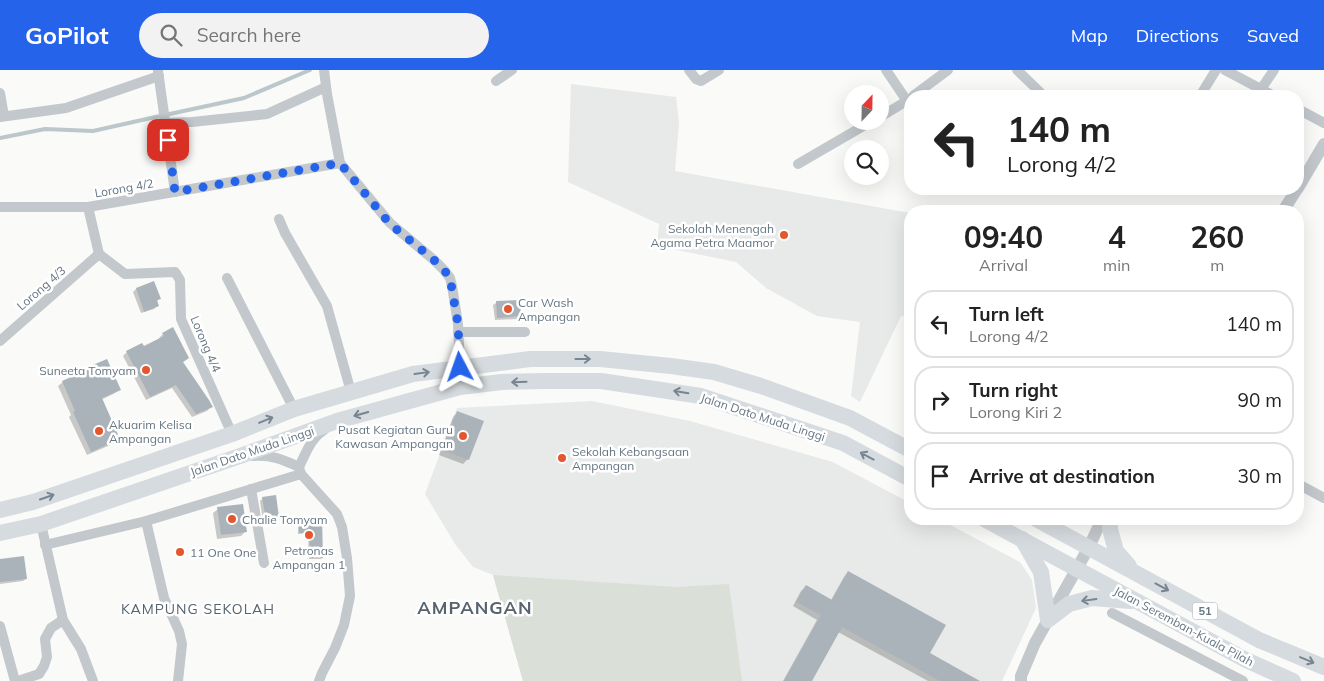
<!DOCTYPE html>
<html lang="en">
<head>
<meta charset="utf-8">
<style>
  :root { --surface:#fff; --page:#f2f2f2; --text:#222; --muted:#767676; --line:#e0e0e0; --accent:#2563eb }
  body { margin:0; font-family:Mulish,sans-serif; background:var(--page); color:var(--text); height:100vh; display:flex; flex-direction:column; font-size:19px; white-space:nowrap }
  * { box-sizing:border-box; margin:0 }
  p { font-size:16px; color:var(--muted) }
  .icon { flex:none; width:28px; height:28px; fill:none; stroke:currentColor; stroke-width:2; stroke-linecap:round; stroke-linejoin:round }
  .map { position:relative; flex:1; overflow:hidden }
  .drawer { position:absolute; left:904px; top:135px; width:400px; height:320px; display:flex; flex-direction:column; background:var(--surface); border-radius:20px; box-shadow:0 5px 20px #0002 }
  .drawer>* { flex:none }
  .top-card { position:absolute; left:904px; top:20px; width:400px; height:105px; border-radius:20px; box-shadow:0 5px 20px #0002; background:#fff; color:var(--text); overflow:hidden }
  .needle { width:32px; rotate:22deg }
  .tools { position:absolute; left:844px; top:15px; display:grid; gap:10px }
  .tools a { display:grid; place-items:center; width:45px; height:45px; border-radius:50%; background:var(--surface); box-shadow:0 5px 20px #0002; font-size:25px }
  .pin { position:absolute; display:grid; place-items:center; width:42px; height:42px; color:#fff; margin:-21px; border-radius:10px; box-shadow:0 2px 8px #0006 }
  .me { position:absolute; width:55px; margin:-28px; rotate:356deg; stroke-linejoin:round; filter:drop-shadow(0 0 4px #0008) }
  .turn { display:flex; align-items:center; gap:18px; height:105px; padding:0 20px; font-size:22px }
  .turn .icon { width:65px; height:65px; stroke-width:2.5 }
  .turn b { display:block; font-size:35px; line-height:42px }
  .eta { display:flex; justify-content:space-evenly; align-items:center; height:85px; text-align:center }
  .eta b { font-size:30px; font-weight:700; line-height:35px }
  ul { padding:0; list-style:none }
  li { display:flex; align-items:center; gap:15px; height:68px; margin:0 10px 8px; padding:0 10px; border:2px solid var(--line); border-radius:20px }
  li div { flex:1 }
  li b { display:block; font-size:19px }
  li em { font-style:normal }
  header { display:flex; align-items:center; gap:30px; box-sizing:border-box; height:70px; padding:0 25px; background:var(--accent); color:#fff }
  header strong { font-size:24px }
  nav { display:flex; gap:28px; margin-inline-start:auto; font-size:18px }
  .search { width:350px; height:45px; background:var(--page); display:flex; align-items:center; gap:12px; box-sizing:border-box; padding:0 18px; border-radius:28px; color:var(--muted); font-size:19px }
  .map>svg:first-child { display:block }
</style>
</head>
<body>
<header>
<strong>GoPilot</strong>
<div class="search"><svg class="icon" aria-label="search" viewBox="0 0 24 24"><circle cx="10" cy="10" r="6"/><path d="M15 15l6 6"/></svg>Search here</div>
<nav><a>Map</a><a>Directions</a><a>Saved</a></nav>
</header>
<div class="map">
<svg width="1324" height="611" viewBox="0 0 1324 611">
  <rect width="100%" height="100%" fill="#fafaf8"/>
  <!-- built -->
  <g fill="#e8e9e9">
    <path d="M 571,14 L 676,27 L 679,53 L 675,101 L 910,143 L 910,247 L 901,246 L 860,332 L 851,326 L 860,252 L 817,246 L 766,218 L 736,192 L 657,176 L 659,154 L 568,112 Z"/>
    <path d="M 592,331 L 690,351 L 833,392 L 910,433 L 910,449 L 939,449 L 1020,492 L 1032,510 L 1036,538 L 1002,611 L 523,611 L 493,505 L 473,497 L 455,474 L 425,424 L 457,338 Z"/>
  </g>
  <!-- green -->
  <path fill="#dadfd7" d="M 493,505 L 676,517 L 729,514 L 742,611 L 523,611 Z"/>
  <!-- shadow -->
  <g fill="#0003">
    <path d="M 153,213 L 159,229 L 156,232 L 157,236 L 154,239 L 141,243 L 133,222 L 136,219 Z"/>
    <path d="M 496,233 L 520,246 L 517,249 L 495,250 L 493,235 Z"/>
    <path d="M 163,264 L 188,288 L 182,293 L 211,337 L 207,341 L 192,347 L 172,318 L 146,330 L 123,286 L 127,282 L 143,278 L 160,270 L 159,268 Z"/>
    <path d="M 89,298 L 119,319 L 115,323 L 101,330 L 119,369 L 115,373 L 87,385 L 69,347 L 71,345 L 58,316 L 63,312 L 85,302 Z"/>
    <path d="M 457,343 L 468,389 L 463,394 L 439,385 L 453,347 Z"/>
    <path d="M 263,428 L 278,446 L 275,449 L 263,451 L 260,431 Z"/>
    <path d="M 218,439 L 246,461 L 241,466 L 217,469 L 213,443 Z"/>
    <path d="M 299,449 L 321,449 L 322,488 L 321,489 L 309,489 L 308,463 L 298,464 L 298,450 Z"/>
    <path d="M 0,491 L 26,509 L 23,511 L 0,514 Z"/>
    <path d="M 848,502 L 928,584 L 978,611 L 928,611 L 838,562 L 811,611 L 783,611 L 817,550 L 793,536 L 801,521 L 806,516 L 831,530 L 844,507 Z"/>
  </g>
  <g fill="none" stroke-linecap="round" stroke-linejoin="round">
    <!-- stream -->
    <path stroke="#bbc7cb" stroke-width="4" d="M 0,68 L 45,59 L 93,61 L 151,48 L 244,28 L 310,0"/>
  </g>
  <!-- building -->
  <g fill="#aab3b9">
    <path d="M 154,211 L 161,229 L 157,230 L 159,236 L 144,242 L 136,218 Z"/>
    <path d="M 520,230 L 521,246 L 497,248 L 496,231 Z"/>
    <path d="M 173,257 L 189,288 L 183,292 L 209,330 L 213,337 L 196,344 L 176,315 L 150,327 L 126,281 L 142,273 L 144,276 L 164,266 L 162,263 Z"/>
    <path d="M 107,289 L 121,320 L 102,328 L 120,369 L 91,382 L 73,342 L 75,341 L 62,311 L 89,299 L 88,297 Z"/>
    <path d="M 457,341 L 484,351 L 469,390 L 442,380 Z"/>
    <path d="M 276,425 L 279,447 L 266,449 L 262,427 Z"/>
    <path d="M 243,434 L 247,462 L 221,465 L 217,437 Z"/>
    <path d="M 299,448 L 322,448 L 323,488 L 310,488 L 309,463 L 299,463 Z"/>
    <path d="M 24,486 L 27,509 L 0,512 L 0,489 Z"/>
    <path d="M 848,501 L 946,555 L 930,583 L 980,611 L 940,611 L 842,557 L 812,611 L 784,611 L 821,545 L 796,532 L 806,515 L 832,530 Z"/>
  </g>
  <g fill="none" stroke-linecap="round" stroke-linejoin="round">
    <!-- minor -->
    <g stroke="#c3c8cc" stroke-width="10">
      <path d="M 324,0 L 327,24 L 340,93 L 390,153 L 434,190 L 444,200 L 450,208 L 452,216 L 458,254 L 460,297"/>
      <path d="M 689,0 L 696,9 L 701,11 L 719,0"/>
      <path d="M 886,0 L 907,31"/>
      <path d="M 1017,0 L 1044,26"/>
      <path d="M 1225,0 L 1274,26"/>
      <path d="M 158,1 L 175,122"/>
      <path d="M 496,11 L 512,0"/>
      <path d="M 1261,19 L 1274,0"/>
      <path d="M 0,23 L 4,46"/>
      <path d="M 913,26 L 948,0"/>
      <path d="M 1200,26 L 1216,0"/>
      <path d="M 1298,39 L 1324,53"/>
      <path d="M 0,47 L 66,38 L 159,6"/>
      <path d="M 880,47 L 910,29"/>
      <path d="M 166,53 L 192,52 L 267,44 L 326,17"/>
      <path d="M 798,94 L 872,51"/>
      <path d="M 0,137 L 88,137 L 340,93"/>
      <path d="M 88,137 L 99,184 L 125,204 L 175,202 L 180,210 L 181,249 L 232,364"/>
      <path d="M 279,149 L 285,163 L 327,236 L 351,322"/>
      <path d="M 227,208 L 294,339"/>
      <path d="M 458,262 L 525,262"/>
      <path d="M 0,271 L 99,184"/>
      <path d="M 253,386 C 272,385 282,389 299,397"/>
      <path d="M 1298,414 L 1324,428"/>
      <path d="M 251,419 L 264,493"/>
      <path d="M 146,451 L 164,528 L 179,561 L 182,574 L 178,611"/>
      <path d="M 41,454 L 63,550 L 81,579 L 93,611"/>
      <path d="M 45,475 L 146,451 L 301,404"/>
      <path d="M 1112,543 L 1243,611"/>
      <path d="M 0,556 L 15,611"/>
      <path d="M 18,611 L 39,604 L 44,596 L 47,587 L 45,569 L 51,558 L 63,550"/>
      <path d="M 319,611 L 322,603 L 335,578 L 344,555 L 350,526 L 347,488 L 342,457 L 337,444 L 301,404 L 299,397 C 306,383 311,368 324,360"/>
    </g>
    <!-- tertiary -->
    <g stroke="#c3c8cc" stroke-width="12">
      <path d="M 1298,118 L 1324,74"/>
      <path d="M 1283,141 L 1297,119"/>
      <path d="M 1021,611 L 1021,606 L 1035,573 L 1089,477 L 1102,449"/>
    </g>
    <!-- trunk -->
    <g stroke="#d6dbdf" stroke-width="16">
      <path d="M 0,440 L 33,432 L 232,364 L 294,339 L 413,304 L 530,289 L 600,289 L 671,296 L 714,302 L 761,316 L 850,348 L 910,380"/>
      <path d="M 984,449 L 1246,590 L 1293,611"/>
      <path d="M 1036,449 L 1259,570 L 1324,597"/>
      <path d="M 1110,449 L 1110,459 L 1116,481 L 1129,496"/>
      <path d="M 0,463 L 41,454 L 240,386 L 337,351 L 460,317 L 502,312 L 545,311 L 601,311 L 701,326 L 843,373 L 910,409"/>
      <path d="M 1022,469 L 1041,502 L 1048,550 L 1069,534 L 1092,528 L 1131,531"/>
    </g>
  </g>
  <!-- one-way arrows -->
  <defs><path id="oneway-shaft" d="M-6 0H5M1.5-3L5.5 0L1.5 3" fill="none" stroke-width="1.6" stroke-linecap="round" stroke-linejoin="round" transform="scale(1.25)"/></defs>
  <g stroke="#768591">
    <use href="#oneway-shaft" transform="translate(583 289)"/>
    <use href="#oneway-shaft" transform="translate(422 303) rotate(-8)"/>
    <use href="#oneway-shaft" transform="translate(519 312) rotate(178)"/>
    <use href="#oneway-shaft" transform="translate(681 322) rotate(-171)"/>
    <use href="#oneway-shaft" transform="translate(361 344) rotate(164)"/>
    <use href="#oneway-shaft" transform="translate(266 350) rotate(-22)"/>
    <use href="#oneway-shaft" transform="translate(867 386) rotate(-152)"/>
    <use href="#oneway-shaft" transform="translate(47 427) rotate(-19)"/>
    <use href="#oneway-shaft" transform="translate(1162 517) rotate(28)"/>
    <use href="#oneway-shaft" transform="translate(1089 530) rotate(172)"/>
    <use href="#oneway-shaft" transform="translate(1307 590) rotate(23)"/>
  </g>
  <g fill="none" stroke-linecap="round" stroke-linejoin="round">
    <!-- route -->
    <path stroke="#2563eb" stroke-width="9" stroke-dasharray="0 16.2" d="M 168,70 L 175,122 L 340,93 L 390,154 L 434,190 L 444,200 L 450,208 L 458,254 L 460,297"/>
  </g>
  <!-- markers -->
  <g fill="#e4572e" stroke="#fff" stroke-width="2">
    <circle cx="784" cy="165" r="5"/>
    <circle cx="508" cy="239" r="5"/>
    <circle cx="146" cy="300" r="5"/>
    <circle cx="99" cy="361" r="5"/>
    <circle cx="463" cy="366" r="5"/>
    <circle cx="562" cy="388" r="5"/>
    <circle cx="232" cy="449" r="5"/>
    <circle cx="309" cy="465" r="5"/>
    <circle cx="180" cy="482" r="5"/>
  </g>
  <g text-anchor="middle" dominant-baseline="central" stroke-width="5" stroke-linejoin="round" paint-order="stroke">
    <!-- shield labels -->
    <rect fill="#fff" stroke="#939fa8" stroke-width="1" x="1192.5" y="532.5" width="25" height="17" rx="4"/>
    <g font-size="11" font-weight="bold" fill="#657683">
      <text x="1205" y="541">51</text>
    </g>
    <!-- street labels -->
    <g font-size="12" fill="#657683" stroke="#fff">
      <text transform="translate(124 118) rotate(-10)">Lorong 4/2</text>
      <text transform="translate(41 218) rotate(-41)">Lorong 4/3</text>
      <text transform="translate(206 274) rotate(67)">Lorong 4/4</text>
      <text transform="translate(763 347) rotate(18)">Jalan Dato Muda Linggi</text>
      <text transform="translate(252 381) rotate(-19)">Jalan Dato Muda Linggi</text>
      <text transform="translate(1184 556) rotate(28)">Jalan Seremban-Kuala Pilah</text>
    </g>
    <!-- poi labels -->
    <g font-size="12" fill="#657683" stroke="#fff" text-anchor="start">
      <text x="774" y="158" text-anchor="end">Sekolah Menengah<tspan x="774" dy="14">Agama Petra Maamor</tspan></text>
      <text x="518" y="232">Car Wash<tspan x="518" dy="14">Ampangan</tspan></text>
      <text x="136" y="300" text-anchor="end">Suneeta Tomyam</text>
      <text x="109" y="354">Akuarim Kelisa<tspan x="109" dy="14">Ampangan</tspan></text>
      <text x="453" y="359" text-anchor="end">Pusat Kegiatan Guru<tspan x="453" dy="14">Kawasan Ampangan</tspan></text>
      <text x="572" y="381">Sekolah Kebangsaan<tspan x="572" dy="14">Ampangan</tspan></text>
      <text x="242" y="449">Chalie Tomyam</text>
      <text x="309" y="480" text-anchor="middle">Petronas<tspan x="309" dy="14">Ampangan 1</tspan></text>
      <text x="190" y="482">11 One One</text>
    </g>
    <!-- neighbourhood labels -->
    <g font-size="14" letter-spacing="1" fill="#57646e" stroke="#fff">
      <text x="198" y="539">KAMPUNG SEKOLAH</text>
    </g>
    <!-- district labels -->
    <g font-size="18" font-weight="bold" letter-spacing="1" fill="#57646e" stroke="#fff">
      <text x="475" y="537">AMPANGAN</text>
    </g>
  </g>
</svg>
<div class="tools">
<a><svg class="needle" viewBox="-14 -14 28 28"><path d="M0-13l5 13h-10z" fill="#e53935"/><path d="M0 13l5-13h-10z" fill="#767676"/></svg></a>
<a><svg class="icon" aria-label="search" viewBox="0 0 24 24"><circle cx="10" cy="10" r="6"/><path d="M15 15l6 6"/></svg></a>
</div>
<div class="pin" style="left:168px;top:70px;background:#d93025"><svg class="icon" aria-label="arrive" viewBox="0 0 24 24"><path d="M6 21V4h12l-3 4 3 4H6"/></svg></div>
<svg class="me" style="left:460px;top:297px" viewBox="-20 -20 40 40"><path d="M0-17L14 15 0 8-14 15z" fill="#2563eb" stroke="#fff" stroke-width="4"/></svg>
<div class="top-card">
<div class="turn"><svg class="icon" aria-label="left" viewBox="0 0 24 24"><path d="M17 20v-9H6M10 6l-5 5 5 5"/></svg><div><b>140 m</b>Lorong 4/2</div></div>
</div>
<section class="drawer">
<div class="eta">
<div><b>09:40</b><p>Arrival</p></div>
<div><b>4</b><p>min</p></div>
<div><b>260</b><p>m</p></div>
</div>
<ul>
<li><svg class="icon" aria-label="left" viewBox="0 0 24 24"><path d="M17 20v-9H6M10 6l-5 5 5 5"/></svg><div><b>Turn left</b><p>Lorong 4/2</p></div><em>140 m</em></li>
<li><svg class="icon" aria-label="right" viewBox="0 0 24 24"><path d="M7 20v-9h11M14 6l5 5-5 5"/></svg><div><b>Turn right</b><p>Lorong Kiri 2</p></div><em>90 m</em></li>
<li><svg class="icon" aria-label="arrive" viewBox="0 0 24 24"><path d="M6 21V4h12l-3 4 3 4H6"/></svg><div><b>Arrive at destination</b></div><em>30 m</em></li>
</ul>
</section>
</div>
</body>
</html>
